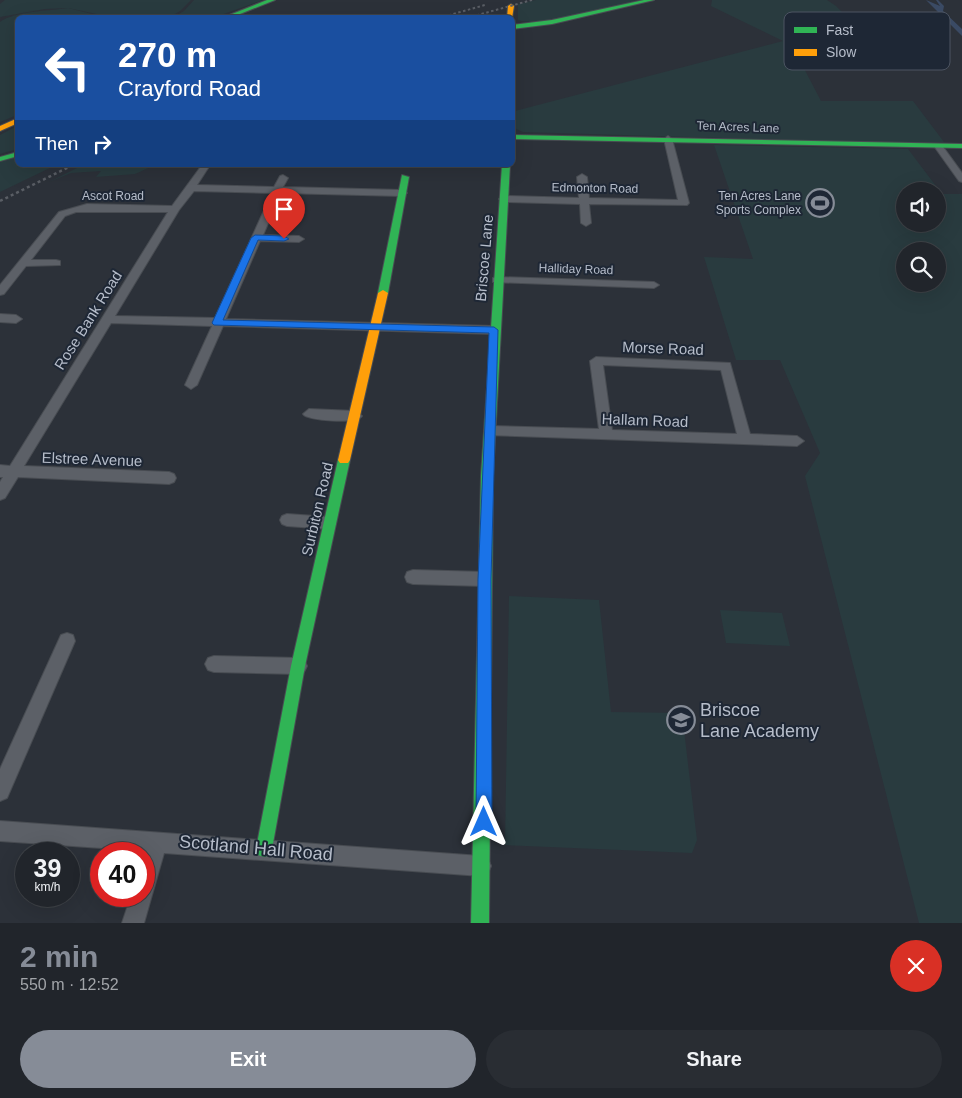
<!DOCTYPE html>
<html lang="en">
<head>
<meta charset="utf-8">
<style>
  :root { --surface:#21252b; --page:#292d33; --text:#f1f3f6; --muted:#a2a5a9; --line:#3e4247; --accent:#868c97 }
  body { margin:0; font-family:Helvetica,sans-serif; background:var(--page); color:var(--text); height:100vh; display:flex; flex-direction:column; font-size:19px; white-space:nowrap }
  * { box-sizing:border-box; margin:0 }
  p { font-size:16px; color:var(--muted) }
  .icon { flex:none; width:28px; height:28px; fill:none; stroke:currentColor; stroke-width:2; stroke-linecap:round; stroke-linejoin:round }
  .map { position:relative; height:923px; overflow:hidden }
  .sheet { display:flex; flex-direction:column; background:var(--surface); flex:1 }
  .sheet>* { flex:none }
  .hud { position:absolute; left:15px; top:15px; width:500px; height:152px; border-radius:8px; box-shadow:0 5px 20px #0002,0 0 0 1px var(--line); background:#1a4fa0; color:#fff; overflow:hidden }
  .controls { position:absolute; left:896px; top:182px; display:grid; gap:10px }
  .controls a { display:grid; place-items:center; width:50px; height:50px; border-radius:50%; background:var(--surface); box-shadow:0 5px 20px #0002,0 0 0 1px var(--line); font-size:25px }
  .speed { position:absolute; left:15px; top:842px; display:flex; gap:10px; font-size:25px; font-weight:700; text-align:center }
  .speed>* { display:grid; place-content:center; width:65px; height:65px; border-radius:50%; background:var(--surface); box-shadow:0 5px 20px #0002,0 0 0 1px var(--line); line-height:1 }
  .speed small { font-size:12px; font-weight:400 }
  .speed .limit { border:8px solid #d22; background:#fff; color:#111 }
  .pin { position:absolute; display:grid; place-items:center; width:42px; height:42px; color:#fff; margin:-51px -21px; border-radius:50% 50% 50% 0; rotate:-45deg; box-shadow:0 0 5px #0007 }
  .pin .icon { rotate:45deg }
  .me { position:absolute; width:55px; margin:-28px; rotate:0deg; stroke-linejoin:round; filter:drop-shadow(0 0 4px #0008) }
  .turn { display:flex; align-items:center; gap:18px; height:105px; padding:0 20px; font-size:22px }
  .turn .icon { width:65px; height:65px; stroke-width:2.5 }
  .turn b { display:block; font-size:35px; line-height:42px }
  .then { display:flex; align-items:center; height:48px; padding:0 20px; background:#0003; gap:10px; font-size:19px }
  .round { display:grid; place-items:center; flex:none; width:52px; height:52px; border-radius:26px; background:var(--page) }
  .headline { display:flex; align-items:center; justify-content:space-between; height:85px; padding:0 20px }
  h1 { font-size:30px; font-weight:700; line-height:38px; color:var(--accent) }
  .action { display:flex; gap:10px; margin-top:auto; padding:10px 20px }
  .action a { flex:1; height:58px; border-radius:30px; background:var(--accent); color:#fff; font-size:20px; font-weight:700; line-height:58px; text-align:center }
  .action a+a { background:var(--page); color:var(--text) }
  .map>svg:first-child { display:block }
</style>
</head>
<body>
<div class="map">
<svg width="962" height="923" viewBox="0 0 962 923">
  <rect width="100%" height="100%" fill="#2c3139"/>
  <!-- green -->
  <g fill="#293b3f" fill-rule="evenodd">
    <path d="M 5,0 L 191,0 L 180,11 L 168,18 L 111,17 L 68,8 L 45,9 L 0,17 L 0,4 Z"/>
    <path d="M 194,0 L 263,0 L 215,17 L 172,18 L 184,11 Z"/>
    <path d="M 536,0 L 640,0 C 615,5 537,28 518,20 L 518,4 Z"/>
    <path d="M 712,0 L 827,0 L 836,6 L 843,13 L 825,26 L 784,30 L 821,101 L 913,101 L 944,142 L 884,143 L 523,132 L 514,128 L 515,111 L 783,41 L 711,6 Z"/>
    <path d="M 68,8 L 104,17 L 18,18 L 17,115 L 0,122 L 0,22 C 15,11 49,11 68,8 Z"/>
    <path d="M 17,126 L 17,149 L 0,154 L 0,135 Z"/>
    <path d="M 714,145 L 908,149 L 942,194 L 962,194 L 962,923 L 919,923 L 805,476 L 820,453 L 780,360 L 736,360 L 704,257 L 753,259 ZM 905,191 L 938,191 L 938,224 L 905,224 ZM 905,251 L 938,251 L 938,284 L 905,284 Z"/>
    <path d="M 17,157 L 18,165 L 56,165 L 0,192 L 0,162 Z"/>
    <path d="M 83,165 L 155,165 L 135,174 L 96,177 L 101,171 L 71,173 L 49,182 Z"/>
    <path d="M 509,596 L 599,600 L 611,712 L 682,713 L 697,840 L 692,853 L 505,845 Z"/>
    <path d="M 720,610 L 782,613 L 790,646 L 726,643 Z"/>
  </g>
  <!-- water -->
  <path fill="#3a4a64" d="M 926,0 L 940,6 L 936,0 L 938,0 L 944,6 L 943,11 L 962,29 L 962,36 Z"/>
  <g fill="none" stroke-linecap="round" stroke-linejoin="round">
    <defs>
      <g id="street">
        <path d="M 668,136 L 672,139 L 689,203 L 687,205 L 589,204 L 591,223 L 586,226 L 581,223 L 580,204 L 504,202 L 499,199 L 504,196 L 579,198 L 577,177 L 582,174 L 587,177 L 589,198 L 678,200 L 664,139 Z"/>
        <path d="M 935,144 L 941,144 L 962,173 L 962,182 L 959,181 L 934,146 Z"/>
        <path d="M 202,165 L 210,165 L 197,185 L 274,187 L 280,176 L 283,175 L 288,178 L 283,187 L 402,190 L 407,193 L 402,196 L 281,193 L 263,235 L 299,236 L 304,239 L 299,242 L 260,241 L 226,319 L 494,326 L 500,330 L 494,334 L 223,326 L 197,385 L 191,389 L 185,385 L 212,326 L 111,323 L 24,466 L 169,472 L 174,474 L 176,478 L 174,482 L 169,484 L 18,477 L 5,498 L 0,500 L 0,482 L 3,477 L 0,477 L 0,465 L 10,466 L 168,212 L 76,212 L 65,216 L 31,260 L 56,260 L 60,261 L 60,265 L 26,266 L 4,294 L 0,295 L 0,285 L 59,212 L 87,204 L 172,206 ZM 194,191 L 272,193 L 215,318 L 115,316 L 179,210 Z"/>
        <path d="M 497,277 L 654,282 L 659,285 L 654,288 L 493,282 L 493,278 Z"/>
        <path d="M 0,314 L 16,315 L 22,319 L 16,323 L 0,322 Z"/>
        <path d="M 596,357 L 730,363 L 750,434 L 797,436 L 804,441 L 797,446 L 486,435 L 484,431 L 486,427 L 491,426 L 599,429 L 590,361 ZM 603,365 L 721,370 L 737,434 L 612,430 Z"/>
        <path d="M 309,409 L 355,411 L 362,416 C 357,424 307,421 303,414 Z"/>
        <path d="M 287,514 L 329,517 L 334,519 L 336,523 L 334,527 L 329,529 L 287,526 L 282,524 L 280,520 L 282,516 Z"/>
        <path d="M 413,570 L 484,572 L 490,574 L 492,579 L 490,584 L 484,586 L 413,584 L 407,582 L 405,577 L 407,572 Z"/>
        <path d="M 67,633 L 73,635 L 75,641 L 7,798 L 0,801 L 0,769 L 61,635 Z"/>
        <path d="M 214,656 L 298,658 L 304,660 L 307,666 L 304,672 L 298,674 L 214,672 L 208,670 L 205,664 L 208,658 Z"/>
        <path d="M 0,821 L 481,856 L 488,859 L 491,866 L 488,873 L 481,876 L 164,853 L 144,923 L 122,923 L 131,896 L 144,896 L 145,851 L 0,841 Z"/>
      </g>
      <g id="fast">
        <path d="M 267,0 L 275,0 L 230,18 L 222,18 Z"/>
        <path d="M 644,0 L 654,0 L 552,24 L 512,29 L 512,25 L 552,20 Z"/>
        <path d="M 512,135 L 962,144 L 962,148 L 512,139 Z"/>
        <path d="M 18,152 L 18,156 L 0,161 L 0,157 Z"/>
        <path d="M 502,165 L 510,165 L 493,476 L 489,923 L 471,923 L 481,476 Z"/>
        <path d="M 402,175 L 409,177 L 388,293 L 383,296 L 378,293 Z"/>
        <path d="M 344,456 L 348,457 L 350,460 L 305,666 L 272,849 L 270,855 L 264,857 L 258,855 L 256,849 L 291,666 L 338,460 L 340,457 Z"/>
      </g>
      <g id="slow">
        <path d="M 511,4 L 514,6 L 512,18 L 507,18 L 508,6 Z"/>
        <path d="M 18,118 L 18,123 L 0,131 L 0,126 Z"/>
        <path d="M 383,290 L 388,293 L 350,460 L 348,463 L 340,463 L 338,460 L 378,293 Z"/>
      </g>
    </defs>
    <!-- street casing -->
    <use href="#street" stroke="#484c52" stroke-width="2"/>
    <!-- fast casing -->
    <use href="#fast" stroke="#484c52" stroke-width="2"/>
    <!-- slow casing -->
    <use href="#slow" stroke="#484c52" stroke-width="2"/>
    <!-- street -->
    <use href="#street" fill="#5c6067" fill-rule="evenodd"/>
    <!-- fast -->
    <use href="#fast" fill="#30b455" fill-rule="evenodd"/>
    <!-- slow -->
    <use href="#slow" fill="#ff9f0a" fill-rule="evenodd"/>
    <!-- rail-far1 -->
    <g stroke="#5a5e65" stroke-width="2" stroke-dasharray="2.5 2.5" stroke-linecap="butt">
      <path d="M 439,18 L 485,5"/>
      <path d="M 467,18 L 532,0"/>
    </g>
    <!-- rail -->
    <path stroke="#5a5e65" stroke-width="2.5" stroke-dasharray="3 3" stroke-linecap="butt" d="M 0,201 L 73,165"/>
  </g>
  <!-- route -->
  <path fill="#1a73e8" stroke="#114b97" d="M 255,235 L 284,236 L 289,239 L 284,241 L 258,240 L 223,320 L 494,327 L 498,330 L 491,579 L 492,822 L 489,827 L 484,830 L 478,827 L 476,822 L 478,579 L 489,333 L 214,325 L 212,323 L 251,238 Z"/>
  <!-- icons -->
  <defs>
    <symbol id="stadium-ring" viewBox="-11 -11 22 22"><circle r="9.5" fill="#1e2735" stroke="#868c97" stroke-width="1.5"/><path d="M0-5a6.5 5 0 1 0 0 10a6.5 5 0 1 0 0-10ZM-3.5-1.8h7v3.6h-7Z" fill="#868c97"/></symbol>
    <symbol id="school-ring" viewBox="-11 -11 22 22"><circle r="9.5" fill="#1e2735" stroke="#868c97" stroke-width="1.5"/><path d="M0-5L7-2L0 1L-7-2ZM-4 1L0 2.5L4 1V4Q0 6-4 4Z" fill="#868c97"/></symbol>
  </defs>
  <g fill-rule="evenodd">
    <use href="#stadium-ring" x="804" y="187" width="32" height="32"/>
    <use href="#school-ring" x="665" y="704" width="32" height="32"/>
  </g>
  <g text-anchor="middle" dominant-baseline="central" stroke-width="4" stroke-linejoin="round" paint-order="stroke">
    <!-- far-street labels -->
    <g font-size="12" fill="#b6bdca" stroke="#1e2735">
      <text transform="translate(738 127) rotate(2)">Ten Acres Lane</text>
      <text transform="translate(595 188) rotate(1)">Edmonton Road</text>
      <text x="113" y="196">Ascot Road</text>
      <text transform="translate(576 269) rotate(2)">Halliday Road</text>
    </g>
    <!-- far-poi labels -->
    <g font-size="12" fill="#b6bdca" stroke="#1e2735" text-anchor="end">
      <text x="801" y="196">Ten Acres Lane<tspan x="801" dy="14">Sports Complex</tspan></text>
    </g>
    <!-- street labels -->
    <g font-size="15" fill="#b6bdca" stroke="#1e2735">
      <text transform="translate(484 258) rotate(-85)">Briscoe Lane</text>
      <text transform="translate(88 320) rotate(-58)">Rose Bank Road</text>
      <text transform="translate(663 348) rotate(2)">Morse Road</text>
      <text transform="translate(645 420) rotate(2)">Hallam Road</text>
      <text transform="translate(92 459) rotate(2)">Elstree Avenue</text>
      <text transform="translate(317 509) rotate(-77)">Surbiton Road</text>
    </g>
    <!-- near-poi labels -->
    <g font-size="18" fill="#b6bdca" stroke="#1e2735" text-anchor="start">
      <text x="700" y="710">Briscoe<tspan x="700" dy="21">Lane Academy</tspan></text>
    </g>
    <!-- near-street labels -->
    <g font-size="18" fill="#b6bdca" stroke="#1e2735">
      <text transform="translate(256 848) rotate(5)">Scotland Hall Road</text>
    </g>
  </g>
  <!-- legend -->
  <rect x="784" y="12" width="166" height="58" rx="8" fill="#1e2735" stroke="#4c5462" stroke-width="1"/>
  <rect x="794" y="27" width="23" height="6" fill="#30b455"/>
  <rect x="794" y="49" width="23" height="7" fill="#ff9f0a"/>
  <g font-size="14" fill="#b6bdca">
    <text x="826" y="35">Fast</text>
    <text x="826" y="57">Slow</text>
  </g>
</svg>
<div class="controls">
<a><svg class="icon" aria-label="sound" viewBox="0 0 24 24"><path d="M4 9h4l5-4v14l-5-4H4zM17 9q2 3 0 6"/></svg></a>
<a><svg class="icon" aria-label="search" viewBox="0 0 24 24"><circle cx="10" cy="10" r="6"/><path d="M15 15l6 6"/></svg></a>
</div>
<div class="speed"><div>39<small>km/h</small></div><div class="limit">40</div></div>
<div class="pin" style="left:284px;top:239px;background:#d93025"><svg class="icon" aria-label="arrive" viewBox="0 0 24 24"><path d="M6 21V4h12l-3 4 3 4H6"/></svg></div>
<svg class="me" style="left:484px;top:822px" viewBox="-20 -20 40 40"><path d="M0-17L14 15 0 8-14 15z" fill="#1a73e8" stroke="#fff" stroke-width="4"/></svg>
<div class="hud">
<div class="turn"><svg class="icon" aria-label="left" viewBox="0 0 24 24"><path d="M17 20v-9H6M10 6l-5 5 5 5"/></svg><div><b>270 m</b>Crayford Road</div></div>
<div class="then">Then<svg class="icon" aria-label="right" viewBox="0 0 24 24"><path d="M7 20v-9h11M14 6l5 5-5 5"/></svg></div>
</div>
</div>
<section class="sheet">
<div class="headline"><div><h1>2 min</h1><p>550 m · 12:52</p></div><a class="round" style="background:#d93025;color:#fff"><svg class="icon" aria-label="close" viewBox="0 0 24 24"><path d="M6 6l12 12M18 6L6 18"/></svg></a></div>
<div class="action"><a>Exit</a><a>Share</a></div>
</section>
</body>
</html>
